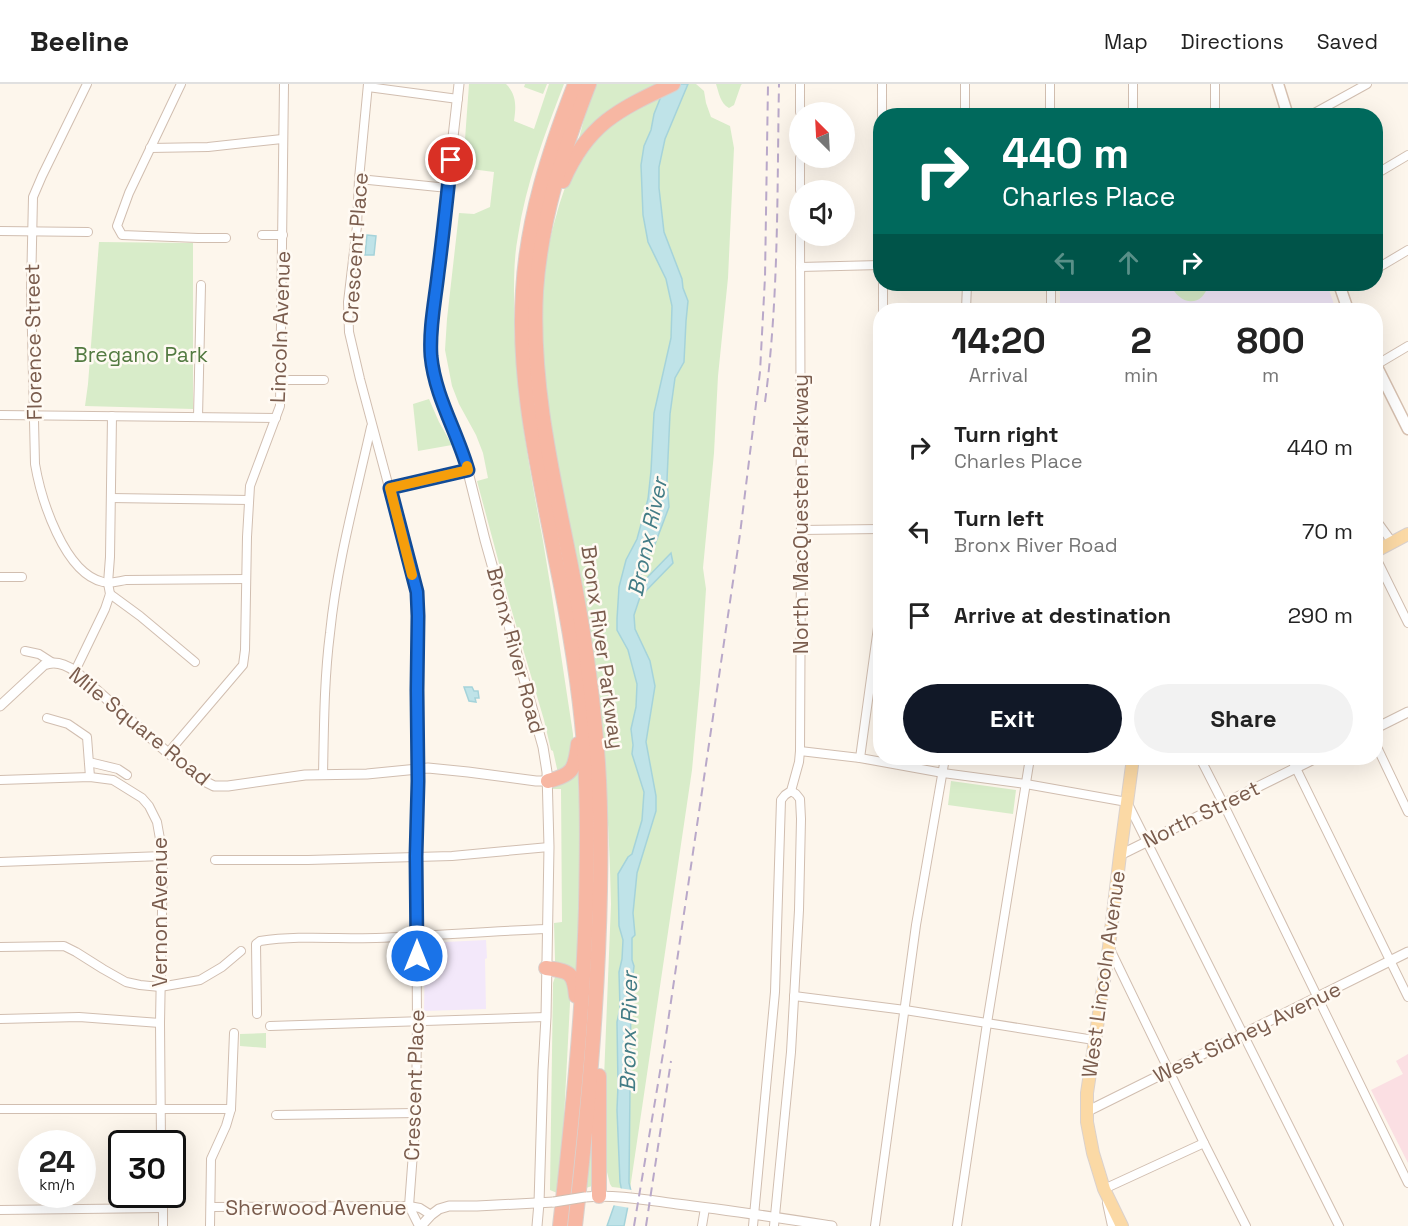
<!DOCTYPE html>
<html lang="en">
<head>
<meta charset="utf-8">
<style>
  :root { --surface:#fff; --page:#f2f2f2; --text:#222; --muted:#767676; --line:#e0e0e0; --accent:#111827 }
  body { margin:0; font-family:"Space Grotesk",sans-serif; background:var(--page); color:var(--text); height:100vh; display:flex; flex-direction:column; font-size:22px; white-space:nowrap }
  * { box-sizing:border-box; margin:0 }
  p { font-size:20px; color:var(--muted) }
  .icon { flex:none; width:33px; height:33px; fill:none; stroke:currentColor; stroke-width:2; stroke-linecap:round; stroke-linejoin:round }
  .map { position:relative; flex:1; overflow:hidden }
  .side { position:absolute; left:873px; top:219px; width:510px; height:462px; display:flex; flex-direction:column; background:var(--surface); border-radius:24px; box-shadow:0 6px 24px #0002 }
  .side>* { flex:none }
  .top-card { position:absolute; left:873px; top:24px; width:510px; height:183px; border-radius:24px; box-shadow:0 6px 24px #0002; background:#00695c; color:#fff; overflow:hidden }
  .needle { width:39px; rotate:336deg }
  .controls { position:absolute; left:789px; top:18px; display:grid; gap:12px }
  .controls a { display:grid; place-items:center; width:66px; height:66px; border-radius:50%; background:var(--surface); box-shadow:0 6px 24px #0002; font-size:30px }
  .speed { position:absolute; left:18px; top:1046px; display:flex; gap:12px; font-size:30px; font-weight:700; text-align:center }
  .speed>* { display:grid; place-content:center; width:78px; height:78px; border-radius:50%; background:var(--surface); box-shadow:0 6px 24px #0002; line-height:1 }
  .speed small { font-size:15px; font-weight:400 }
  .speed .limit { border:3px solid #111; border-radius:9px; background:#fff; color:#111 }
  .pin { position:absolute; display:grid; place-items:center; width:51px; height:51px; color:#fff; margin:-26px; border:3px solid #fff; border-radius:50%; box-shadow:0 2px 6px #0007 }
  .me { position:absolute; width:66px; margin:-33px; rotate:0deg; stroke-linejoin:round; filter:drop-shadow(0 0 4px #0008) }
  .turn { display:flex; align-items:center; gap:21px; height:126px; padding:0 30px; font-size:27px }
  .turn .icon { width:78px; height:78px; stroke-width:2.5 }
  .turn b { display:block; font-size:42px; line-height:51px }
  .lanes { display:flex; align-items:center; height:57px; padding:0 30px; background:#0003; justify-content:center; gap:30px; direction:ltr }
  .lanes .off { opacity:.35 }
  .eta { display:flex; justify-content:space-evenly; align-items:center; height:102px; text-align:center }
  .eta b { font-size:36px; font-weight:700; line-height:42px }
  .primary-button { display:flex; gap:12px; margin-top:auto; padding:12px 30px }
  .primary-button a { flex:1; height:69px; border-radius:36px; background:var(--accent); color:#fff; font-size:24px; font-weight:700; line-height:69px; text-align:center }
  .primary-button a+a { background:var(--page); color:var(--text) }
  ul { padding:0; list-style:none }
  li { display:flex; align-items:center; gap:18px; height:84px; padding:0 30px }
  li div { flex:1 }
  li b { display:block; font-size:22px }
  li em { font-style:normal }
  header { display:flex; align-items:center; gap:36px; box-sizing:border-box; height:84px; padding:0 30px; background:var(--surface); border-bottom:2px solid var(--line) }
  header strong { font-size:28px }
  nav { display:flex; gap:33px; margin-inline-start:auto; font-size:21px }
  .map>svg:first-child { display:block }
</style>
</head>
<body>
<header>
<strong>Beeline</strong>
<nav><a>Map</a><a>Directions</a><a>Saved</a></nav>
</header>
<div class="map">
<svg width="1408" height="1142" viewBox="0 0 1408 1142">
  <rect width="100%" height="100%" fill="#fdf6ec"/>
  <!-- education -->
  <g fill="#f3e8fa">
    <path d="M 1060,200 L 1327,200 L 1336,226 L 1060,226 Z"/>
    <path d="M 486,856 L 487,874 L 485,875 L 486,925 L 424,927 L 425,859 Z"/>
  </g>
  <!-- medical -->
  <path fill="#fbdfe3" d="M 1408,970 L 1408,1079 L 1371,1006 L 1403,990 L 1396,977 Z"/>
  <!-- green -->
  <g fill="#d8ecc9">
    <path d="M 469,0 L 506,0 C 517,11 516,23 514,37 L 534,45 L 549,0 L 564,0 C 545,49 526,99 518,152 C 514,172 514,194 514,215 C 513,298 528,376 543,457 C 554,521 563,586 573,650 L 574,672 L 572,681 L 558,689 L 553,667 L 551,666 L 544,636 L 511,524 L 477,397 L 488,394 L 483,369 L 476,351 L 459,320 L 452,302 L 445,266 L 447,235 L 459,129 L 474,130 L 490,123 L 494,88 L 471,85 L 470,90 L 466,89 L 465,97 L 462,97 Z"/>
    <path d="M 525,0 L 547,0 L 543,10 L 524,3 Z"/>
    <path d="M 595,0 L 655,0 L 661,2 L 577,62 L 590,12 Z"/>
    <path d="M 683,0 L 696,0 L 704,7 L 706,19 L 711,33 L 730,42 L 734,64 L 728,194 L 718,292 L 714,369 L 703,484 L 706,505 L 700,599 L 692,686 L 630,1105 L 629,1099 L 631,908 L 634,882 L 632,876 L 632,854 L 635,851 L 633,829 L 637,789 L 656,727 L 656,712 L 646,658 L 655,602 L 650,577 L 635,545 L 634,531 L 640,513 L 673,479 L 641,501 L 641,489 L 649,467 L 655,460 L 669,423 L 667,396 L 670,330 L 675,294 L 684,278 L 686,237 L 688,217 L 683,204 L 682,195 L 664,148 L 659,104 L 659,83 L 665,55 L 682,15 L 654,30 L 651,46 L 644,62 L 641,81 L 643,131 L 648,158 L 666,195 L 672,222 L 671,254 L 654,329 L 651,387 L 648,415 L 637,455 L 626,476 L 619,503 L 617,535 L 617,546 L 628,566 L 637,600 L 636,623 L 631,645 L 633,661 L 632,670 L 644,707 L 642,736 L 632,770 L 628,773 L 618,790 L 619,842 L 623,856 L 622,875 L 619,888 L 620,924 L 617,938 L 618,1001 L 617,1026 L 621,1104 L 612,1103 L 610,1100 L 604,1076 L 603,1019 L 611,820 C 609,730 603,639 589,550 C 569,413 515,267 557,129 C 561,114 570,88 578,75 C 583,66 596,48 604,43 C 611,38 620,34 628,30 C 646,20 665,10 683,0 Z"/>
    <path d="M 716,0 L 742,0 L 741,1 L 734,21 L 729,24 C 720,19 719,9 716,0 Z"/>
    <path d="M 99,158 L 193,159 L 193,325 L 85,322 L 88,300 Z"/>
    <path d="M 1171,200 L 1208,200 C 1204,224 1178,222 1171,200 Z"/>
    <path d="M 429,315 L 439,338 L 452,361 L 418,367 L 413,320 Z"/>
    <path d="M 578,681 L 580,749 L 580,815 L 576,889 L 555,879 L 555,875 L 554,839 L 562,838 L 561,705 L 553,705 L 553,701 Z"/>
    <path d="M 951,697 L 1016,706 L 1013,730 L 948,721 Z"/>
    <path d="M 560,890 L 571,900 L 563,1053 L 557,1109 L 550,1106 L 553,899 L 555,893 Z"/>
    <path d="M 266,949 L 266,964 L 240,962 L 240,950 Z"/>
    <path d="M 594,1026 L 595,1098 L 592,1102 L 586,1104 Z"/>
  </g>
  <!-- water -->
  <g fill="#bfe3e8" stroke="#a5d3da" stroke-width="1.5">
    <path d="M 666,0 L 688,0 L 665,55 L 659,83 L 659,104 L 664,148 L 682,195 L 683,204 L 688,217 L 686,237 L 684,278 L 675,294 L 670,330 L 667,396 L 669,423 L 655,460 L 649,467 L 641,489 L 641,500 L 671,469 L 673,479 L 640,513 L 634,531 L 635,545 L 650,577 L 655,602 L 646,658 L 656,712 L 656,727 L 637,789 L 633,829 L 635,851 L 632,854 L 632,876 L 634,882 L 631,908 L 629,1099 L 631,1107 L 624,1142 L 607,1142 L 614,1122 L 622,1108 L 620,1098 L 617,1026 L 618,1001 L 617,938 L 620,924 L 619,888 L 622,875 L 623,856 L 619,842 L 618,790 L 628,773 L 632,770 L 642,736 L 644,708 L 632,670 L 633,661 L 631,645 L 636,623 L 637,600 L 628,566 L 617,546 L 617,535 L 619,503 L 626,476 L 637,455 L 648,415 L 651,387 L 654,329 L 671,254 L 672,222 L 666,195 L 648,158 L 643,131 L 641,81 L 644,62 L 651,46 L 654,30 Z"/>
    <path d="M 367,151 L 376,152 L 374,171 L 365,171 Z"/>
    <path d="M 464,603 L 472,603 L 474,607 L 478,607 L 479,614 L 475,614 L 476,618 L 469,617 Z"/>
  </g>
  <!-- pier -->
  <path fill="#fdf6ec" d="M 618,1104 L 632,1106 L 630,1124 L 612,1121 L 619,1107 Z"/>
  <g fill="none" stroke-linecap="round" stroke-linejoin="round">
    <defs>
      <g id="minor">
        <path d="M 87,0 L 42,92 L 33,113 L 31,206 L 35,380 C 41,415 64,489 103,498 C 110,500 119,497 126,496 L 246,495"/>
        <path d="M 181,0 L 129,109 L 117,142 L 122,151 L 198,154 L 226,154"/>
        <path d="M 368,0 L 359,95 L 357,142 L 348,218 L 349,248 L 360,295 L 417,508 L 418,532 L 417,606 L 418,697 L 416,773 L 417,937 L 416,1029 L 409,1122 L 419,1142"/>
        <path d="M 965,0 L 965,32"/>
        <path d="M 1133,0 L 1133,32"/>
        <path d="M 368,3 L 458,15"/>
        <path d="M 800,28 L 800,0"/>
        <path d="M 882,32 L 882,0"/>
        <path d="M 1050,32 L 1050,0"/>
        <path d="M 1215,32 L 1215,0"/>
        <path d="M 1309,32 L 1367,0"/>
        <path d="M 150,64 L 208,63 L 282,55"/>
        <path d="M 1376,90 L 1408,71"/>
        <path d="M 359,95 L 448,104"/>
        <path d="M 800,106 L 800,74"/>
        <path d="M 0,147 L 88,148"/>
        <path d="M 262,151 L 283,151"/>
        <path d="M 800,183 L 880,181"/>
        <path d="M 1376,185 L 1408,166"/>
        <path d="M 1051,200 L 1051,226"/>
        <path d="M 1340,204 L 1350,200"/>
        <path d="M 883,226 L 883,200"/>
        <path d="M 966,226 L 967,200"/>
        <path d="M 1376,281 L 1408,262"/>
        <path d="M 280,296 L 324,296"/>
        <path d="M 0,331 L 276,334"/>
        <path d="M 198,333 L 201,201"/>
        <path d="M 390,404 L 468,386"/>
        <path d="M 111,414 L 249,416"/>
        <path d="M 1376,436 L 1392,458"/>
        <path d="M 801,446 L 880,445"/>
        <path d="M 1376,474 L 1408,539"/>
        <path d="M 0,493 L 22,493"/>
        <path d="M 110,510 L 140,532 L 195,578"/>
        <path d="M 25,567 L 39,570 L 53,579"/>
        <path d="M 75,587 L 105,525 L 110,510 L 108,499 L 110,473 L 112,332"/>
        <path d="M 47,634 L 68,640 L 87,653 L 90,693"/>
        <path d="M 1376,661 L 1408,728"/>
        <path d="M 800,667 L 860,674 L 943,689 L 1026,700 L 1127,718 L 1339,1142"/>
        <path d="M 168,669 L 243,581 L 245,566 L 247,453 L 250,402 L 280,322 L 284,0"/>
        <path d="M 860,674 L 880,529"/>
        <path d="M 1200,674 L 1223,719 L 1408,1099"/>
        <path d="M 1291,674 L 1408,913"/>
        <path d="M 89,678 L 118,685 L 127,691"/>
        <path d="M 323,691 C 324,643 324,596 330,549 C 337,479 356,411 371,343"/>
        <path d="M 0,696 L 90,693 L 113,696 L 142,714 L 149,722 L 157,738 L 163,772 L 160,939 L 161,1059"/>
        <path d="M 215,776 L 308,776 L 452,772 L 549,763"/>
        <path d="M 0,778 L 163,772"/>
        <path d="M 0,863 L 64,862 L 76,868 L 103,885 L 126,898 L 140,901 L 160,903 L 200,896 L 222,883 L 241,867"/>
        <path d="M 1109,863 L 1204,1059 L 1246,1142"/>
        <path d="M 794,912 L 905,926 L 1094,956"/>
        <path d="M 257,930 L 256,860 L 260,857 C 299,851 337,855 376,854 C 433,852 490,847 547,845"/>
        <path d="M 0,935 L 79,933 L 160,939"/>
        <path d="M 270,942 L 546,933"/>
        <path d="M 0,1025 L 231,1025"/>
        <path d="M 276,1031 L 416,1029"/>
        <path d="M 1104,1107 L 1104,1105 L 1204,1059"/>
        <path d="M 163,1110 L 163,1142"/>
        <path d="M 1107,1119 L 1112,1142"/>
        <path d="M 211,1123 L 409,1122 L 420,1124 L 431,1131"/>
        <path d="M 0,1126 L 163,1124"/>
        <path d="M 210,1142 L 211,1075 L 226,1042 L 231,1025 L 234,949"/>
        <path d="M 702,1142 L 705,1124"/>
        <path d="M 753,1142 L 775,908 L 781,716 L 785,711 L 791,707 L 799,678 L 800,667 L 801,467 L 800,152"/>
        <path d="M 774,1142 L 791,968 L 799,826 L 801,735 L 800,715 L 796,710 L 791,707"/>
        <path d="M 875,1142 L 916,841 L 945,674"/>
        <path d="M 957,1142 L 987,939 L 1030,674"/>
      </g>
      <g id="tertiary">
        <path d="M 459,0 L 432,239 L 431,272 L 434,291 L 441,315 L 463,368 L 485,456 L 543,663 L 547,688 L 549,763 L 546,933 L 543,986 L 539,1119 L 537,1142"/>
        <path d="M 0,622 L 44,581 C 55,576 65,580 75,587 L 168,669 L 204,697 L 214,702 L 228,702 L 305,691 L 367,690 L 428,684 L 468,688 L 536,697 L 548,697"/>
        <path d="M 1376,644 L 1408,628"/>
        <path d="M 1120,771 L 1316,674"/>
        <path d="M 1086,1028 L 1408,868"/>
        <path d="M 585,1113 C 615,1110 647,1116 677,1120 C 729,1126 780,1134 832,1142"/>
        <path d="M 421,1142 L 431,1131 L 439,1125 L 449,1122 L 477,1122 L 554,1118"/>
      </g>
      <g id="secondary">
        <path d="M 1278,0 L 1288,32"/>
        <path d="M 1339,200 L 1348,226"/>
        <path d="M 1376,281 L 1408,345"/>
      </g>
      <g id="primary">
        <path d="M 1376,467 L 1408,450"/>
        <path d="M 1122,1142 L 1104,1105 L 1093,1069 L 1087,1038 L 1087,1009 L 1109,863 L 1120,771 L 1133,674"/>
      </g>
      <g id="motorway">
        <path d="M 563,97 C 588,39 620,25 673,0"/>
        <path d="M 548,697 C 573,691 575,685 578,660"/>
        <path d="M 546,884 C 569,887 574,888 576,912"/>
        <path d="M 599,992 L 599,1112"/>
        <path d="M 560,1142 C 572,1036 583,930 586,824 C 587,770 588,715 584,661 C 579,597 568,534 555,472 C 538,384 517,297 523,207 C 527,135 549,67 575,0"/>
        <path d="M 575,1142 C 588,1030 598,919 600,806 C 601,756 601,705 596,655 C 591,595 582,536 570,477 C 552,388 531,299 536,207 C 541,135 563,67 589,0"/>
      </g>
    </defs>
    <!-- minor casing -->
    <use href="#minor" stroke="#d1beb0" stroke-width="10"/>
    <!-- tertiary casing -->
    <use href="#tertiary" stroke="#d1beb0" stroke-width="11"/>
    <!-- secondary casing -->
    <use href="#secondary" stroke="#d6c0b0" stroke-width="13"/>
    <!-- primary casing -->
    <use href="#primary" stroke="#dad1cd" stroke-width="14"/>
    <!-- motorway casing -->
    <use href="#motorway" stroke="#dad1cd" stroke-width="16"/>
    <!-- minor -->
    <use href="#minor" stroke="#fff" stroke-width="8"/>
    <!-- tertiary -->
    <use href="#tertiary" stroke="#fff" stroke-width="9"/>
    <!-- secondary -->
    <use href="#secondary" stroke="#fff" stroke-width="10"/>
    <!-- primary -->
    <use href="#primary" stroke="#fbd9a5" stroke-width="12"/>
    <!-- motorway -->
    <use href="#motorway" stroke="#f7b7a3" stroke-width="14"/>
    <!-- rail -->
    <g stroke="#b9a8c9" stroke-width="2" stroke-dasharray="9 6" stroke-linecap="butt">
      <path d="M 765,318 C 779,214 777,105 779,0"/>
      <path d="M 634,1142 L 665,958 L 740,450 L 760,288 L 765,193 L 768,0"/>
      <path d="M 646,1142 L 671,977"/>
    </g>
    <defs>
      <path id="tertiary-bridge" d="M 554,1118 L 585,1113"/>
    </defs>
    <!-- tertiary-bridge casing -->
    <use href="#tertiary-bridge" stroke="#d1beb0" stroke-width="11" stroke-linecap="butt"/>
    <!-- tertiary-bridge -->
    <use href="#tertiary-bridge" stroke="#fff" stroke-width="9"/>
  </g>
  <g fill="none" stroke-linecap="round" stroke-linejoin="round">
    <defs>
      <path id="route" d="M 417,872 L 416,772 L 418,697 L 417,606 L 418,532 L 417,508 L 390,404 L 468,386 C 457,347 435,313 431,272 C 429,245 435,217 438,190 C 443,152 447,114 451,76"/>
    </defs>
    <!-- route casing -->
    <use href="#route" stroke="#114b97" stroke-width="15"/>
    <!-- route -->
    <use href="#route" stroke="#1a73e8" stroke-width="10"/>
    <!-- slow -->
    <path stroke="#f59e0b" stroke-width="10" d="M 412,491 L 390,404 L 468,386 L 467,382"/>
  </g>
  <g text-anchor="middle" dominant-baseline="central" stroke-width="5" stroke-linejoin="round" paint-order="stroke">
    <!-- street labels -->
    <g font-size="21" fill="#7a5c4d" stroke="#fffaf3">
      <text transform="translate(355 164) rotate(-86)">Crescent Place</text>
      <text transform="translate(280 243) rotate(-88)">Lincoln Avenue</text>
      <text transform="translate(33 258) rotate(-91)">Florence Street</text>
      <text transform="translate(800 430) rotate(-90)">North MacQuesten Parkway</text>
      <text transform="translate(603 563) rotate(82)">Bronx River Parkway</text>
      <text transform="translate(516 566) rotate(75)">Bronx River Road</text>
      <text transform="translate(140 642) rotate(39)">Mile Square Road</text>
      <text transform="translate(1201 730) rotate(-26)">North Street</text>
      <text transform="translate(159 828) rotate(-90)">Vernon Avenue</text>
      <text transform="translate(1103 890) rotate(-82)">West Lincoln Avenue</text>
      <text transform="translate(1247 948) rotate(-26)">West Sidney Avenue</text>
      <text transform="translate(414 1001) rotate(-88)">Crescent Place</text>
      <text x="316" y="1123">Sherwood Avenue</text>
    </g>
    <!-- park labels -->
    <g font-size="21" fill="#537a41" stroke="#fffaf3">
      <text x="141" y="270">Bregano Park</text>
    </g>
    <!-- water labels -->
    <g font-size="22" font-style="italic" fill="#437c86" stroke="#fffaf3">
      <text transform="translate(647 453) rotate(-78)">Bronx River</text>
      <text transform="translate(628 948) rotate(-89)">Bronx River</text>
    </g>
  </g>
</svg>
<div class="controls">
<a><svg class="needle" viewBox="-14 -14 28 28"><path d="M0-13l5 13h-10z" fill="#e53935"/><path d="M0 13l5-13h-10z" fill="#767676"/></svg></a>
<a><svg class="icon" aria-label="sound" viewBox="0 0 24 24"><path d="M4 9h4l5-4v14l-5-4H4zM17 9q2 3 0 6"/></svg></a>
</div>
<div class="speed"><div>24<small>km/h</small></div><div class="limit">30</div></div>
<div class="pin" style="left:451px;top:76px;background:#d93025"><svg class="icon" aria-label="arrive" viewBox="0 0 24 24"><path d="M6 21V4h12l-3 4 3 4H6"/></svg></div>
<svg class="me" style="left:417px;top:872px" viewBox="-20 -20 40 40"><circle r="17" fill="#1a73e8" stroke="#fff" stroke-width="3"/><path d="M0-11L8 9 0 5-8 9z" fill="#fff"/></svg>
<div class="top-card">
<div class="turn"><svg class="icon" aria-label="right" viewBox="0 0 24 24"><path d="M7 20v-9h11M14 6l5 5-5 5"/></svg><div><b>440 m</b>Charles Place</div></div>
<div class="lanes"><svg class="icon off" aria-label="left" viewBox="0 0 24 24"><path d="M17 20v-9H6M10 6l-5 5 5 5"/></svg><svg class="icon off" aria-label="ahead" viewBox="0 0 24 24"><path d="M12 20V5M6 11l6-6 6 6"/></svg><svg class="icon" aria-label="right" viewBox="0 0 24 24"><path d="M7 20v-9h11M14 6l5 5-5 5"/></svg></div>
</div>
<section class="side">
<div class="eta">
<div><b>14:20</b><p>Arrival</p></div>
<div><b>2</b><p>min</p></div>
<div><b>800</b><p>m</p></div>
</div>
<ul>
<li><svg class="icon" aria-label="right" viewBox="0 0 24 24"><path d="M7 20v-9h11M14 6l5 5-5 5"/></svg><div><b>Turn right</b><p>Charles Place</p></div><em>440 m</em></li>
<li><svg class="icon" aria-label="left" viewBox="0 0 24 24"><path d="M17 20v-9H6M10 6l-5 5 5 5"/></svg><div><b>Turn left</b><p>Bronx River Road</p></div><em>70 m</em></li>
<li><svg class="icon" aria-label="arrive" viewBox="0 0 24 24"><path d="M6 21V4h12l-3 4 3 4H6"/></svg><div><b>Arrive at destination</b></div><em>290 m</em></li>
</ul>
<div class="primary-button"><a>Exit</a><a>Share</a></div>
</section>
</div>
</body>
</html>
